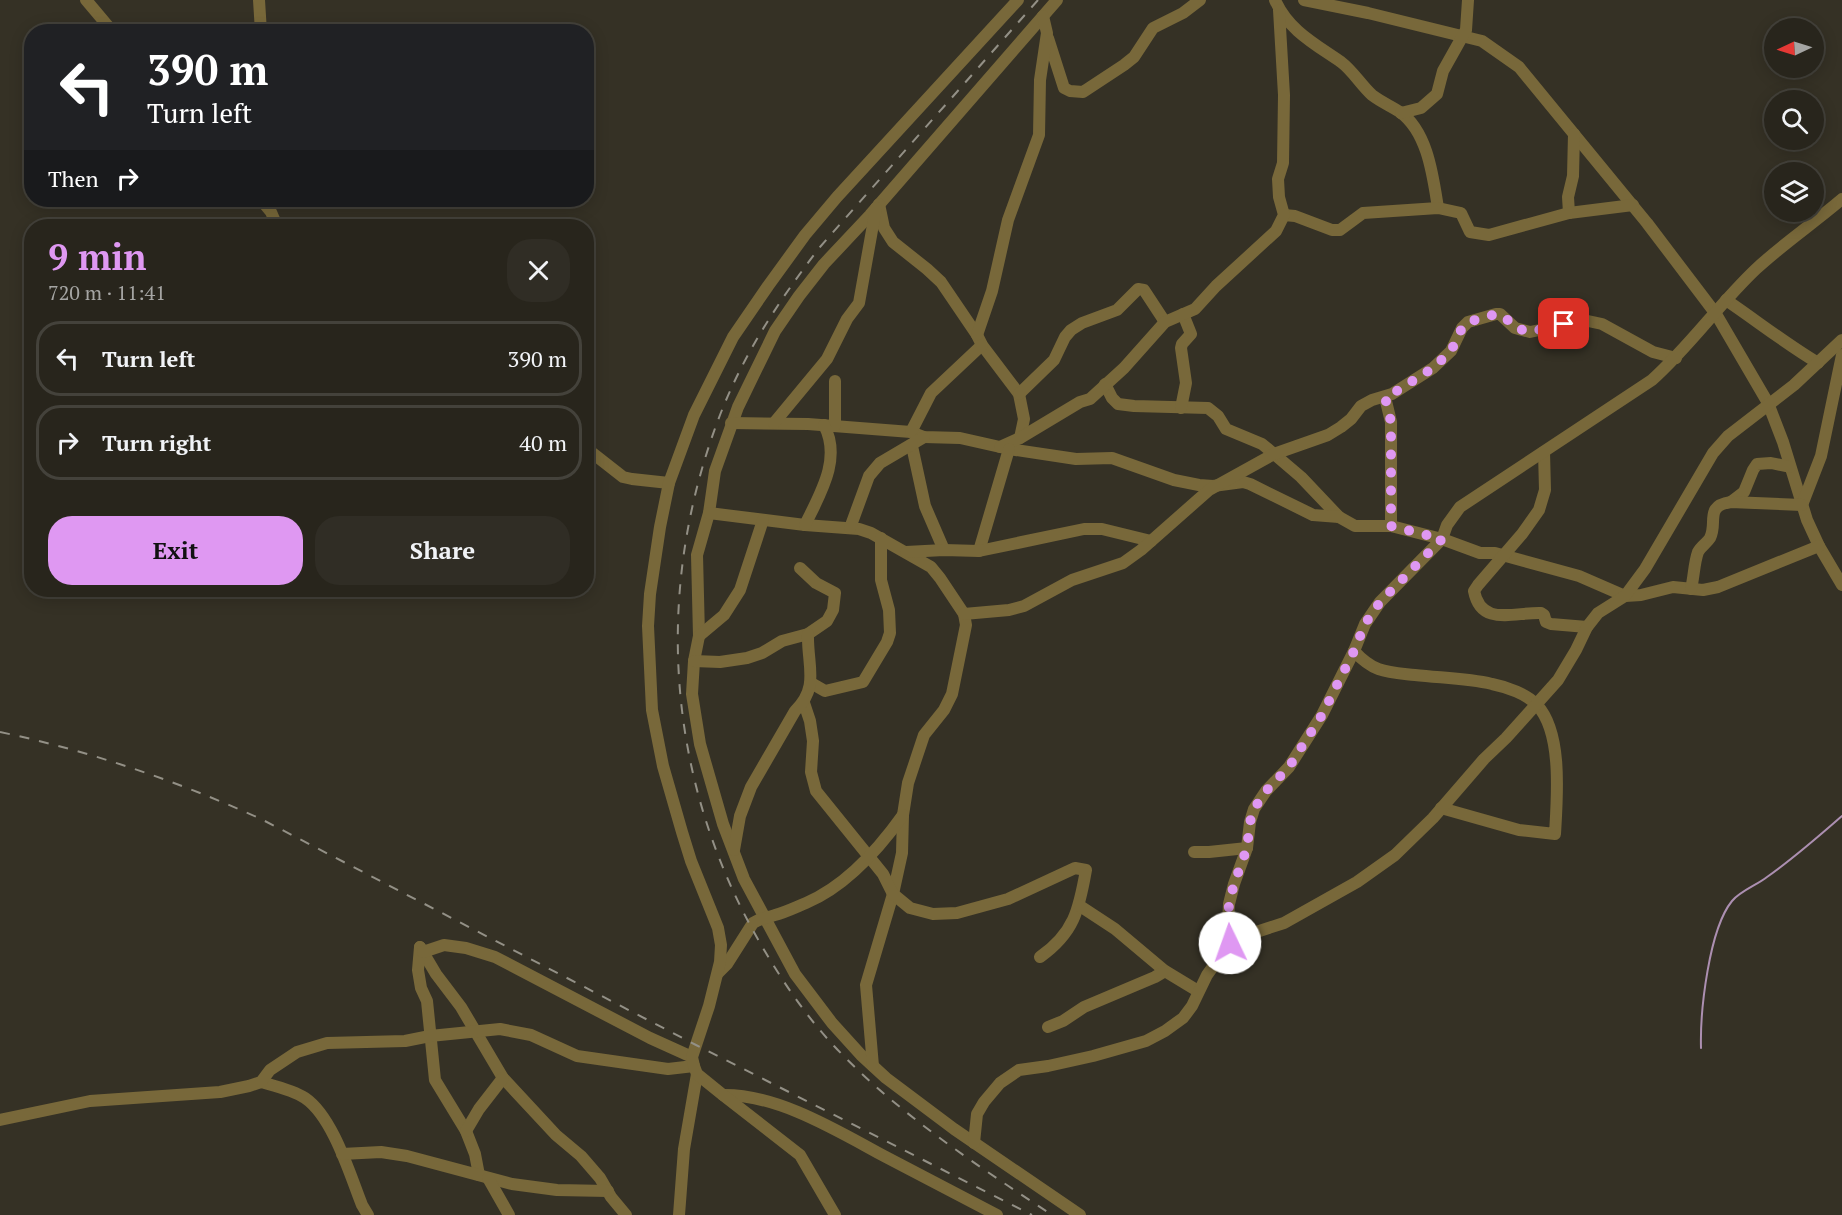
<!DOCTYPE html>
<html lang="en">
<head>
<meta charset="utf-8">
<style>
  :root { --surface:#28251c; --page:#302d25; --text:#f1f3f6; --muted:#a5a5a3; --line:#44423b; --accent:#df98f2 }
  body { margin:0; font-family:"PT Serif",serif; background:var(--page); color:var(--text); height:100vh; display:flex; flex-direction:column; font-size:22px; white-space:nowrap }
  * { box-sizing:border-box; margin:0 }
  p { font-size:20px; color:var(--muted) }
  .icon { flex:none; width:33px; height:33px; fill:none; stroke:currentColor; stroke-width:2; stroke-linecap:round; stroke-linejoin:round }
  .map { position:relative; flex:1; overflow:hidden }
  .panel { position:absolute; left:24px; top:219px; width:570px; height:378px; display:flex; flex-direction:column; background:var(--surface); border-radius:24px; box-shadow:0 3px 15px #0003,0 0 0 2px var(--line) }
  .panel>* { flex:none }
  .top-card { position:absolute; left:24px; top:24px; width:570px; height:183px; border-radius:24px; box-shadow:0 3px 15px #0003,0 0 0 2px var(--line); background:#202124; color:#fff; overflow:hidden }
  .needle { width:39px; rotate:266deg }
  .tools { position:absolute; left:1764px; top:18px; display:grid; gap:12px }
  .tools a { display:grid; place-items:center; width:60px; height:60px; border-radius:50%; background:var(--surface); box-shadow:0 3px 15px #0003,0 0 0 2px var(--line); font-size:30px }
  .pin { position:absolute; display:grid; place-items:center; width:51px; height:51px; color:#fff; margin:-26px; border-radius:12px; box-shadow:0 3px 9px #0006 }
  .me { position:absolute; width:66px; margin:-33px; rotate:357deg; stroke-linejoin:round; filter:drop-shadow(0 0 4px #0008) }
  .turn { display:flex; align-items:center; gap:21px; height:126px; padding:0 24px; font-size:27px }
  .turn .icon { width:78px; height:78px; stroke-width:2.5 }
  .turn b { display:block; font-size:42px; line-height:51px }
  .then { display:flex; align-items:center; height:57px; padding:0 24px; background:#0003; gap:12px; font-size:22px }
  .round { display:grid; place-items:center; flex:none; width:63px; height:63px; border-radius:24px; background:var(--page) }
  .head { display:flex; align-items:center; justify-content:space-between; height:102px; padding:0 24px }
  h1 { font-size:36px; font-weight:700; line-height:45px; color:var(--accent) }
  .action { display:flex; gap:12px; margin-top:auto; padding:12px 24px }
  .action a { flex:1; height:69px; border-radius:24px; background:var(--accent); color:#111; font-size:24px; font-weight:700; line-height:69px; text-align:center }
  .action a+a { background:var(--page); color:var(--text) }
  ul { padding:0; list-style:none }
  li { display:flex; align-items:center; gap:18px; height:75px; margin:0 12px 9px; padding:0 12px; border:3px solid var(--line); border-radius:24px }
  li div { flex:1 }
  li b { display:block; font-size:22px }
  li em { font-style:normal }
  .map>svg:first-child { display:block }
</style>
</head>
<body>
<div class="map">
<svg width="1842" height="1215" viewBox="0 0 1842 1215">
  <rect width="100%" height="100%" fill="#353125"/>
  <g fill="none" stroke-linecap="round" stroke-linejoin="round">
    <!-- stream -->
    <path stroke="#ac8fb1" stroke-width="2" d="M 1701,1048 C 1700,1011 1709,929 1732,901 C 1740,891 1757,885 1767,877 C 1793,859 1818,837 1842,816"/>
    <!-- minor -->
    <g stroke="#78683a" stroke-width="12">
      <path d="M 86,0 L 113,32"/>
      <path d="M 259,0 L 261,32"/>
      <path d="M 1057,0 L 870,215 L 824,264 L 799,296 L 775,331 L 738,407 L 715,471 L 709,513 L 697,555 L 699,636 L 694,661 L 692,694 L 700,744 L 723,824 L 744,879 L 795,974 L 832,1023 L 861,1055 L 886,1078 L 954,1129 L 1080,1215"/>
      <path d="M 1275,0 C 1288,30 1315,44 1341,62 C 1353,71 1361,85 1372,95 C 1381,102 1391,106 1400,112 C 1428,132 1433,177 1438,208"/>
      <path d="M 1304,0 L 1368,13 L 1482,41 L 1519,67 L 1647,223 L 1716,314 L 1768,403 L 1783,442 L 1807,520 L 1819,546 L 1842,585"/>
      <path d="M 1048,38 L 1064,88 L 1070,91 L 1083,92 L 1124,65 L 1134,57 L 1153,28 L 1183,13 L 1200,0"/>
      <path d="M 1401,113 L 1421,108 L 1437,94 L 1443,71 L 1466,30 L 1468,0"/>
      <path d="M 261,200 L 271,212 L 277,226"/>
      <path d="M 879,204 L 884,228 L 893,242 L 927,269 L 941,282 L 977,335 L 982,345 L 1019,394 L 1024,419 L 1020,438"/>
      <path d="M 1569,213 L 1568,197 L 1573,176 L 1574,134"/>
      <path d="M 1284,215 L 1295,216 L 1332,230 L 1340,230 L 1363,213 L 1438,208 L 1461,213 L 1470,232 L 1489,235 L 1569,213 L 1633,205"/>
      <path d="M 1726,300 C 1757,321 1786,344 1818,363"/>
      <path d="M 977,335 L 992,291 L 1008,220 L 1039,135 L 1040,80 L 1047,33 L 1043,16"/>
      <path d="M 1105,384 L 1112,398 L 1118,404 L 1134,406 L 1208,408 L 1218,416 L 1226,429 L 1262,444 L 1274,454 L 1301,477 L 1339,517"/>
      <path d="M 1019,394 L 1054,360 L 1065,337 L 1071,330 L 1082,323 L 1117,310 L 1138,289 L 1144,290 L 1165,322"/>
      <path d="M 1385,397 L 1391,422 L 1391,526"/>
      <path d="M 1181,408 L 1186,383 L 1181,348 L 1182,344 L 1191,334 L 1183,314"/>
      <path d="M 731,423 L 808,424 L 911,432 L 924,437 L 960,438 L 1009,449 L 1076,459 L 1112,458 L 1174,480 L 1199,485 L 1213,486 L 1243,482 L 1250,484 L 1313,515 L 1339,517 L 1355,526 L 1391,526 L 1442,539 L 1480,553 L 1495,553 L 1579,576 L 1625,596 L 1641,595 L 1673,587 L 1703,590 L 1718,587 L 1819,546"/>
      <path d="M 774,423 L 827,359 L 847,319 L 859,303 L 876,208"/>
      <path d="M 835,425 L 835,381"/>
      <path d="M 911,432 L 931,393 L 982,345"/>
      <path d="M 912,446 L 925,506 L 944,550"/>
      <path d="M 1000,447 L 1020,438 L 1080,402 L 1090,399 L 1124,368 L 1165,322 L 1195,309 L 1216,286 L 1276,231 L 1284,215 L 1279,197 L 1278,179 L 1283,163 L 1284,95 L 1279,10"/>
      <path d="M 586,448 L 623,477 L 632,479 L 669,483"/>
      <path d="M 1544,452 L 1545,490 L 1539,510 L 1522,534 L 1478,585 L 1474,591 C 1481,627 1514,612 1541,613 L 1544,615 L 1546,622 L 1551,624 L 1587,627"/>
      <path d="M 1731,502 L 1744,492 L 1753,470 L 1757,464 L 1771,463 L 1790,467"/>
      <path d="M 1802,505 L 1821,456 L 1842,355"/>
      <path d="M 709,513 L 805,525 L 859,529 L 871,533 L 931,567 L 940,578 L 964,614 L 966,625 L 952,694 L 944,710 L 924,735 L 908,783 L 903,815 L 902,853 L 893,894 L 866,985 L 873,1066"/>
      <path d="M 805,525 C 820,494 842,459 824,425"/>
      <path d="M 850,528 L 869,476 L 880,463 L 924,437"/>
      <path d="M 979,551 L 1009,449"/>
      <path d="M 906,552 L 944,550 L 979,551 L 1084,529 L 1102,529 L 1151,541"/>
      <path d="M 1691,589 C 1694,577 1694,563 1698,552 C 1701,546 1707,543 1710,538 C 1718,522 1704,506 1731,502 L 1802,505"/>
      <path d="M 964,614 L 1009,610 L 1024,606 L 1072,580 L 1123,563 L 1141,550 L 1209,490 L 1274,454 L 1328,435 L 1341,427 L 1351,419 L 1361,406 L 1372,400 L 1392,394 L 1433,368 L 1451,351 L 1462,328 L 1468,322 L 1496,314 L 1500,314 L 1515,328 L 1530,332 L 1577,322 L 1588,321 L 1602,324 L 1653,352 L 1676,358"/>
      <path d="M 699,636 L 724,615 L 740,590 L 763,520"/>
      <path d="M 1354,651 C 1374,673 1387,672 1415,675 C 1441,678 1467,678 1492,684 C 1507,687 1527,694 1537,705 C 1563,733 1557,798 1555,834 L 1519,830 L 1441,808"/>
      <path d="M 694,661 L 720,662 L 747,658 L 762,653 L 782,641 L 808,634 L 827,621 L 833,610 L 835,593 L 816,583 L 800,568"/>
      <path d="M 811,683 L 825,691 L 863,682 L 887,642 L 890,633 L 889,610 L 881,580 L 881,538"/>
      <path d="M 804,703 L 810,721 L 813,741 L 811,772 L 816,791 L 883,874 L 893,894 L 910,908 L 933,914 L 957,913 L 1008,899 L 1075,868 L 1086,870 C 1079,910 1074,933 1040,957"/>
      <path d="M 734,850 L 740,816 L 751,787 L 795,711 C 820,687 807,665 808,634"/>
      <path d="M 1194,852 L 1209,852 L 1247,848"/>
      <path d="M 1080,906 L 1115,929 L 1165,971 L 1198,991"/>
      <path d="M 1230,943 L 1228,922 L 1229,904 L 1234,884 L 1247,848 L 1250,822 L 1254,809 L 1266,791 L 1289,767 L 1322,715 L 1354,651 L 1365,624 L 1380,602 L 1442,539 L 1447,525 L 1460,507 L 1652,380 C 1690,346 1719,304 1756,269 C 1783,244 1814,223 1842,199"/>
      <path d="M 420,947 L 436,974 L 461,1007 L 503,1078 L 556,1135 L 581,1156 L 600,1178 L 611,1197 L 626,1215"/>
      <path d="M 420,947 L 418,970 L 421,988 L 427,1001 L 435,1080 L 466,1131 L 475,1154 L 479,1175"/>
      <path d="M 423,952 L 444,945 L 466,948 L 495,957 L 650,1038 L 692,1057"/>
      <path d="M 718,973 L 727,964 L 753,923 C 760,918 767,918 775,915 C 786,912 796,907 806,903 C 846,886 878,850 903,815"/>
      <path d="M 1048,1027 L 1063,1021 L 1084,1007 L 1155,977 L 1165,971"/>
      <path d="M 261,1082 C 275,1086 293,1090 305,1098 C 333,1117 350,1175 362,1205 L 368,1215"/>
      <path d="M 723,1095 C 777,1094 836,1130 884,1156 C 921,1175 959,1195 997,1215"/>
      <path d="M 0,1120 L 90,1101 L 220,1092 L 249,1086 L 261,1082 L 270,1070 L 297,1052 L 327,1043 L 405,1041 L 430,1036 L 500,1029 L 531,1035 L 577,1056 L 668,1069 L 694,1066"/>
      <path d="M 466,1131 L 479,1109 L 503,1078"/>
      <path d="M 974,1143 L 977,1114 L 984,1102 L 1000,1083 L 1019,1070 L 1048,1066 L 1093,1056 L 1146,1041 L 1165,1031 L 1183,1018 L 1192,1006 L 1207,975 L 1230,943 L 1241,937 L 1284,923 L 1357,882 L 1395,855 L 1433,818 L 1484,759 L 1506,738 L 1558,680 L 1576,650 L 1587,627 L 1598,613 L 1625,596 L 1645,569 L 1713,453 L 1728,436 L 1794,385 L 1842,340"/>
      <path d="M 342,1154 L 381,1152 L 407,1156 L 512,1184 L 557,1190 L 608,1191"/>
      <path d="M 488,1178 L 509,1215"/>
      <path d="M 679,1215 L 684,1149 L 697,1074"/>
      <path d="M 835,1215 L 800,1155 L 723,1095 L 697,1074 L 694,1066 L 692,1057 L 709,1006 L 720,962 L 721,945 L 718,928 L 691,861 L 682,832 L 663,766 L 652,710 L 648,626 L 650,594 L 660,527 L 669,483 L 694,415 L 733,337 L 768,286 L 805,235 L 837,197 L 1018,0"/>
    </g>
    <!-- rail -->
    <g stroke="#939086" stroke-width="2" stroke-dasharray="10 10" stroke-linecap="butt">
      <path d="M 1038,0 L 820,247 C 780,299 744,353 720,415 C 652,592 666,784 763,948 C 783,982 806,1016 834,1046 C 897,1113 975,1164 1052,1215"/>
      <path d="M 0,732 C 90,751 177,781 261,819 L 696,1045 L 1032,1215"/>
    </g>
  </g>
  <g fill="none" stroke-linecap="round" stroke-linejoin="round">
    <!-- route -->
    <path stroke="#df98f2" stroke-width="10" stroke-dasharray="0 18" d="M 1230,943 L 1228,922 L 1229,904 L 1234,884 L 1247,848 L 1250,822 L 1254,809 L 1266,791 L 1289,767 L 1322,715 L 1354,651 L 1365,624 L 1380,602 L 1442,539 L 1391,526 L 1391,422 L 1385,397 L 1392,394 L 1433,368 L 1451,351 L 1462,328 L 1468,322 L 1496,314 L 1504,316 L 1515,328 L 1530,332 L 1564,324"/>
  </g>
</svg>
<div class="tools">
<a><svg class="needle" viewBox="-14 -14 28 28"><path d="M0-13l5 13h-10z" fill="#e53935"/><path d="M0 13l5-13h-10z" fill="#a5a5a3"/></svg></a>
<a><svg class="icon" aria-label="search" viewBox="0 0 24 24"><circle cx="10" cy="10" r="6"/><path d="M15 15l6 6"/></svg></a>
<a><svg class="icon" aria-label="layers" viewBox="0 0 24 24"><path d="M12 4l9 5-9 5-9-5zM3 14l9 5 9-5"/></svg></a>
</div>
<div class="pin" style="left:1564px;top:324px;background:#d93025"><svg class="icon" aria-label="arrive" viewBox="0 0 24 24"><path d="M6 21V4h12l-3 4 3 4H6"/></svg></div>
<svg class="me" style="left:1230px;top:943px" viewBox="-20 -20 40 40"><circle r="19" fill="#fff"/><path d="M0-13L10 11 0 6-10 11z" fill="#df98f2"/></svg>
<div class="top-card">
<div class="turn"><svg class="icon" aria-label="left" viewBox="0 0 24 24"><path d="M17 20v-9H6M10 6l-5 5 5 5"/></svg><div><b>390 m</b>Turn left</div></div>
<div class="then">Then<svg class="icon" aria-label="right" viewBox="0 0 24 24"><path d="M7 20v-9h11M14 6l5 5-5 5"/></svg></div>
</div>
<section class="panel">
<div class="head"><div><h1>9 min</h1><p>720 m · 11:41</p></div><a class="round"><svg class="icon" aria-label="close" viewBox="0 0 24 24"><path d="M6 6l12 12M18 6L6 18"/></svg></a></div>
<ul>
<li><svg class="icon" aria-label="left" viewBox="0 0 24 24"><path d="M17 20v-9H6M10 6l-5 5 5 5"/></svg><div><b>Turn left</b></div><em>390 m</em></li>
<li><svg class="icon" aria-label="right" viewBox="0 0 24 24"><path d="M7 20v-9h11M14 6l5 5-5 5"/></svg><div><b>Turn right</b></div><em>40 m</em></li>
</ul>
<div class="action"><a>Exit</a><a>Share</a></div>
</section>
</div>
</body>
</html>
